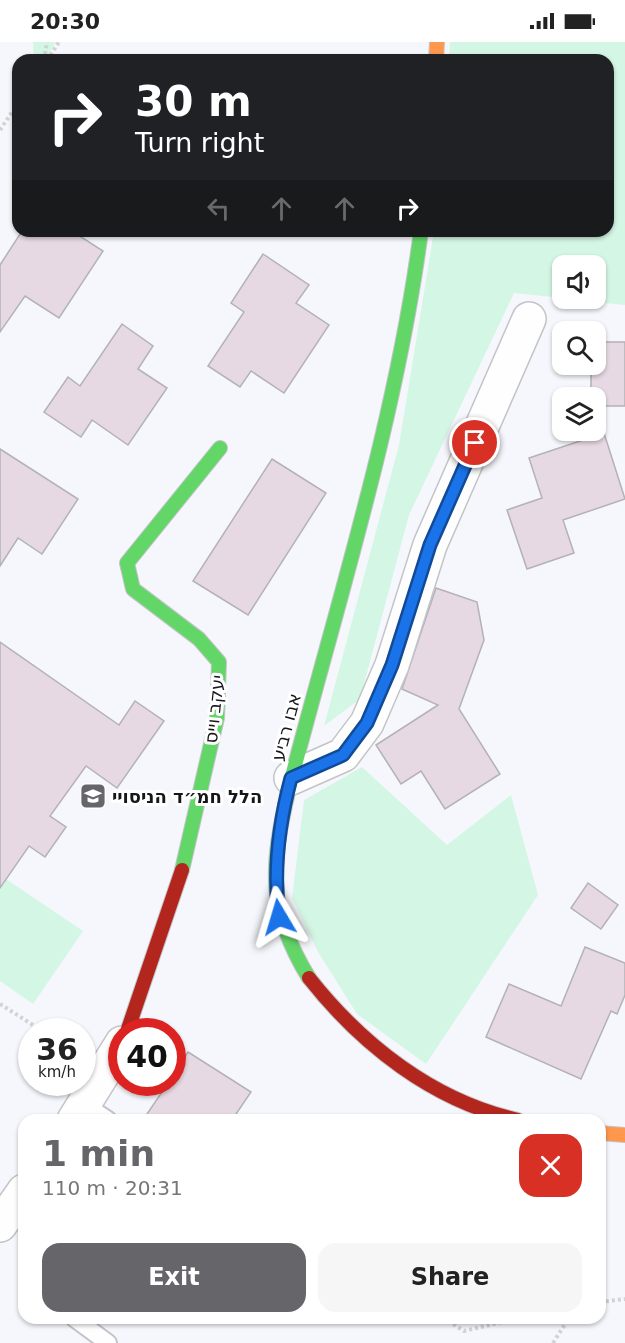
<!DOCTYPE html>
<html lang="en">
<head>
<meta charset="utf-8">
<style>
  :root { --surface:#fff; --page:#f6f6f6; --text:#222; --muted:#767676; --accent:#65656a }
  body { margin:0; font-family:"DejaVu Sans","Noto Sans Hebrew",sans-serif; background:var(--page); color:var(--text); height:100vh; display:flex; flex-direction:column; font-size:22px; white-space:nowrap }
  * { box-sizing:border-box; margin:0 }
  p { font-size:20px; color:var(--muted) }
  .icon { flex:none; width:33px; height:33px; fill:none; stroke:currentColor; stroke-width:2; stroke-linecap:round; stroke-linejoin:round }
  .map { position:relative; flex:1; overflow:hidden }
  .drawer { position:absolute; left:18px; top:1072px; width:588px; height:210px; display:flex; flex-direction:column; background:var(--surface); border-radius:18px; box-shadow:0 2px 4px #0004 }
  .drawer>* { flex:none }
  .banner { position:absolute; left:12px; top:12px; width:602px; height:183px; border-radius:18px; box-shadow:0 2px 4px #0004; background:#202124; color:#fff; overflow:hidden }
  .fabs { position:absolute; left:552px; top:213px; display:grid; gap:12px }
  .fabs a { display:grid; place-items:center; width:54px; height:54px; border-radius:12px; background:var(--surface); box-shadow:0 2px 4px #0004; font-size:30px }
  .speed { position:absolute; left:18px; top:976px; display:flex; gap:12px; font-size:30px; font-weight:700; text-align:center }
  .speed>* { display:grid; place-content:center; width:78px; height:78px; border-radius:50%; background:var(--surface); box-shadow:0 2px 4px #0004; line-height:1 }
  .speed small { font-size:15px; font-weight:400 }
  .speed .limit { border:9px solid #d22; background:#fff; color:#111 }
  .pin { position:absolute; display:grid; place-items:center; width:51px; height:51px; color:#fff; margin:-26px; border:3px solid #fff; border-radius:50%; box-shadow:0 2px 6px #0007 }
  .me { position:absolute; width:66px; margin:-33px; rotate:353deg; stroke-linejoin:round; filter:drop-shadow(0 0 4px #0008) }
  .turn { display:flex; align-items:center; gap:21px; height:126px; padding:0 24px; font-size:27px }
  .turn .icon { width:78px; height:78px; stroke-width:2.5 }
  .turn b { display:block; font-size:42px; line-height:51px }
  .lanes { display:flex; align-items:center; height:57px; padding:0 24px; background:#0003; justify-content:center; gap:30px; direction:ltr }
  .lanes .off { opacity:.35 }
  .round { display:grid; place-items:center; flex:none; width:63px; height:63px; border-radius:18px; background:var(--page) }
  .head { display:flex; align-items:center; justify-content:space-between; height:102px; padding:0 24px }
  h1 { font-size:36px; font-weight:600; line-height:45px; color:var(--accent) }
  .action { display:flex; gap:12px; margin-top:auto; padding:12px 24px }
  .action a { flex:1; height:69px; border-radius:18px; background:var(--accent); color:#fff; font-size:24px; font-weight:600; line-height:69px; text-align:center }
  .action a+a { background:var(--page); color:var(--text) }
  .status { display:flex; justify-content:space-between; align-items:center; height:42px; padding:0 30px; background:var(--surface); direction:ltr }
  .status svg { height:16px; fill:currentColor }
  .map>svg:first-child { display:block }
</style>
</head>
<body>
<div class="status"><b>20:30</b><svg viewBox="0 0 49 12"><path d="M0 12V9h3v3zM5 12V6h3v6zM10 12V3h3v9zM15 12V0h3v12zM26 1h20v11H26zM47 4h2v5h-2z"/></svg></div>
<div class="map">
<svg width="625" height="1301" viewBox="0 0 625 1301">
  <rect width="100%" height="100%" fill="#f6f7fc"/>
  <!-- green -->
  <g fill="#d4f6e5">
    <path d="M 33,0 L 56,0 L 45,18 L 34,18 Z"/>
    <path d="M 450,0 L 625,0 L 625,263 L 565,257 L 596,256 L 596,224 L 562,224 L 562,256 L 514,251 L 409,473 L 360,657 L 324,684 L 399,403 L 434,189 L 608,189 L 608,18 L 449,18 Z"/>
    <path d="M 362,725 L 447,803 L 511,753 L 538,853 L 426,1022 L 357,972 L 318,910 L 292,856 L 304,758 Z"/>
    <path d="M 0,833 L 83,889 L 33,962 L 0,939 Z"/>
  </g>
  <!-- building -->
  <g fill="#e7d9e3" stroke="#b3b2b5" stroke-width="1.5">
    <path d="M 22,189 L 72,189 L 103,209 L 59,276 L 25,254 L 0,290 L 0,223 Z"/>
    <path d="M 263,212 L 309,243 L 296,261 L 329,283 L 284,351 L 251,329 L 240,345 L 208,324 L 244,270 L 231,261 Z"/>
    <path d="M 122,282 L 153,304 L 138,327 L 167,346 L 128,403 L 92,378 L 81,395 L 44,370 L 68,335 L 80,344 Z"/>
    <path d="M 596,300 L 625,300 L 625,364 L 596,364 L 596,356 L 591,356 L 591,322 L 596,322 Z"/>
    <path d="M 604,391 L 625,457 L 563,478 L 574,511 L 527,527 L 507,468 L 542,456 L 529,416 Z"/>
    <path d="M 0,407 L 78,457 L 42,512 L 18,496 L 0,524 Z"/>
    <path d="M 272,417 L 326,451 L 248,573 L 193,539 Z"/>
    <path d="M 436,546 L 477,560 L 484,598 L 459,667 L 500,732 L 445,767 L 421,729 L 401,742 L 376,703 L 438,663 L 402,647 Z"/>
    <path d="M 0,600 L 119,683 L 135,659 L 164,679 L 117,746 L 86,724 L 50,774 L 66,785 L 45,815 L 29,804 L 0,846 Z"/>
    <path d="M 588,841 L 618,863 L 601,887 L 571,866 Z"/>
    <path d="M 585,905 L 625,921 L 625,953 L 617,972 L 611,969 L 581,1037 L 486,995 L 509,942 L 561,964 Z"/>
    <path d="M 188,1010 L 251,1050 L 232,1078 L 143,1078 L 168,1041 L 172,1041 L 172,1033 Z"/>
  </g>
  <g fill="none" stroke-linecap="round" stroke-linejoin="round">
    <defs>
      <g id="lane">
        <path d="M 85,1063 L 108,1078"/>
        <path d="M 74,1276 L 108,1301"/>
      </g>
      <g id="street">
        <path d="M 291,736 L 343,713 L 367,681 L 392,623 L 430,503 L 529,277"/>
        <path d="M 74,1078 L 122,1001"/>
        <path d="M 0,1183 L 24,1149"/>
      </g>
      <g id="fast">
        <path d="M 182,828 L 217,676 L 219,620 L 199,597 L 133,547 L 127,521 L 220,406"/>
        <path d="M 309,936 C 266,866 271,823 289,746 C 337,561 396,379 421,189"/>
      </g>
      <g id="slow">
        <path d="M 436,18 L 437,0"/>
        <path d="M 600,1091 L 625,1093"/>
      </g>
      <g id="jam">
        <path d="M 309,936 C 362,1003 433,1059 518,1078"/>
        <path d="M 127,990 L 182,828"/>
      </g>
    </defs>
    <!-- lane casing -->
    <use href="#lane" stroke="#c3c4c8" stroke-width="20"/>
    <!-- street casing -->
    <use href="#street" stroke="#c3c4c8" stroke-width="36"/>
    <!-- fast casing -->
    <use href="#fast" stroke="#c3c4c8" stroke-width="16"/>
    <!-- slow casing -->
    <use href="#slow" stroke="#c3c4c8" stroke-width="16"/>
    <!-- jam casing -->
    <use href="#jam" stroke="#c3c4c8" stroke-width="16"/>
    <!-- path -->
    <g stroke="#d1d2d3" stroke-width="4" stroke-dasharray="3 3" stroke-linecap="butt">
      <path d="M 44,18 L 47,0"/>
      <path d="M 47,18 L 59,0"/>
      <path d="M 0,88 L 18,61"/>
      <path d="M 0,962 L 44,990"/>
      <path d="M 600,1260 L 625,1257"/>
      <path d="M 443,1276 L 464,1289 L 519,1276"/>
      <path d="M 553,1301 L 569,1276"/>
    </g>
    <!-- lane -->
    <use href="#lane" stroke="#fefeff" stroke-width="16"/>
    <!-- street -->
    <use href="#street" stroke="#fefeff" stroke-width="33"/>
    <!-- fast -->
    <use href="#fast" stroke="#63d668" stroke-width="14"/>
    <!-- slow -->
    <use href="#slow" stroke="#ff974d" stroke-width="14"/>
    <!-- jam -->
    <use href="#jam" stroke="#b3261e" stroke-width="14"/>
  </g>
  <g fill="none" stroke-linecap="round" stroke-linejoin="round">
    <defs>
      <path id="route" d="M 279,875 C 273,828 279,781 291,736 L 343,713 L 367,681 L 392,623 L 430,503 L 475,401"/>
    </defs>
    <!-- route casing -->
    <use href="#route" stroke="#114b97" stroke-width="15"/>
    <!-- route -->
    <use href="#route" stroke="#1a73e8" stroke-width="10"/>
  </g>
  <!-- icons -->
  <defs>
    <symbol id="school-square" viewBox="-11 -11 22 22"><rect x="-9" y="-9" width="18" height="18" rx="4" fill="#65656a" stroke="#fff"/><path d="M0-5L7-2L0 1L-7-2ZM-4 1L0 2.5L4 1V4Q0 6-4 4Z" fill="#fff"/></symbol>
  </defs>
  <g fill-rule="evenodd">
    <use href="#school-square" x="78" y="739" width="30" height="30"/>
  </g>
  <g text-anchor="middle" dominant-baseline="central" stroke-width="6" stroke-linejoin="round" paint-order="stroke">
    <!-- street labels -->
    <g font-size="18" fill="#17171b" stroke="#fff">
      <text transform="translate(214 667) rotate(-84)">יעקב וייס</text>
      <text transform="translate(286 685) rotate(-75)">אבו רביע</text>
    </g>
    <!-- poi labels -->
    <g font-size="18" font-weight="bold" fill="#17171b" stroke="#fff" text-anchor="start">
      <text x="112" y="754">הלל חמ״ד הניסויי</text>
    </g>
  </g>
</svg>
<div class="fabs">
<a><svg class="icon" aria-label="sound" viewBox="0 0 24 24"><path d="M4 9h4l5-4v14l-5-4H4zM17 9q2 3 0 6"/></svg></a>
<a><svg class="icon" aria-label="search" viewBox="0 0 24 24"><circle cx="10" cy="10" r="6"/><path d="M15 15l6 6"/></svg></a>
<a><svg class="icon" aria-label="layers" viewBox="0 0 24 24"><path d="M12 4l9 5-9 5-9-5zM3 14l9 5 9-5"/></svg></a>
</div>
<div class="speed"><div>36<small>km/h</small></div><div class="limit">40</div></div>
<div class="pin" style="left:475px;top:401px;background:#d93025"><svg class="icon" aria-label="arrive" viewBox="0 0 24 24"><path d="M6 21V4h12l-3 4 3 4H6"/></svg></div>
<svg class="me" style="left:279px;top:875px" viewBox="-20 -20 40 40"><path d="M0-17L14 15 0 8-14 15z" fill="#1a73e8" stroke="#fff" stroke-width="4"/></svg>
<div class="banner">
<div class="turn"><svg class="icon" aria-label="right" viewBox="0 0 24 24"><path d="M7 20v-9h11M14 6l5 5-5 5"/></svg><div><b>30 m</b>Turn right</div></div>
<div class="lanes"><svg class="icon off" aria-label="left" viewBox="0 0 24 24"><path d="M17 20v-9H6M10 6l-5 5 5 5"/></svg><svg class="icon off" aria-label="ahead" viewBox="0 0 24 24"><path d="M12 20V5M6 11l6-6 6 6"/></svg><svg class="icon off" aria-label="ahead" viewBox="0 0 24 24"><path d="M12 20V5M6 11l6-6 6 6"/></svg><svg class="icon" aria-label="right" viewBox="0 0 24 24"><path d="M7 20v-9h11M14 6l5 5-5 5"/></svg></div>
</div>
<section class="drawer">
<div class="head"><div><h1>1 min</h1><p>110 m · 20:31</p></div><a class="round" style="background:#d93025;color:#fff"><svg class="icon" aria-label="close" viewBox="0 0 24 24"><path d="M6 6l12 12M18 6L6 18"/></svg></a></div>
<div class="action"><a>Exit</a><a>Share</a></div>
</section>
</div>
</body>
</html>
